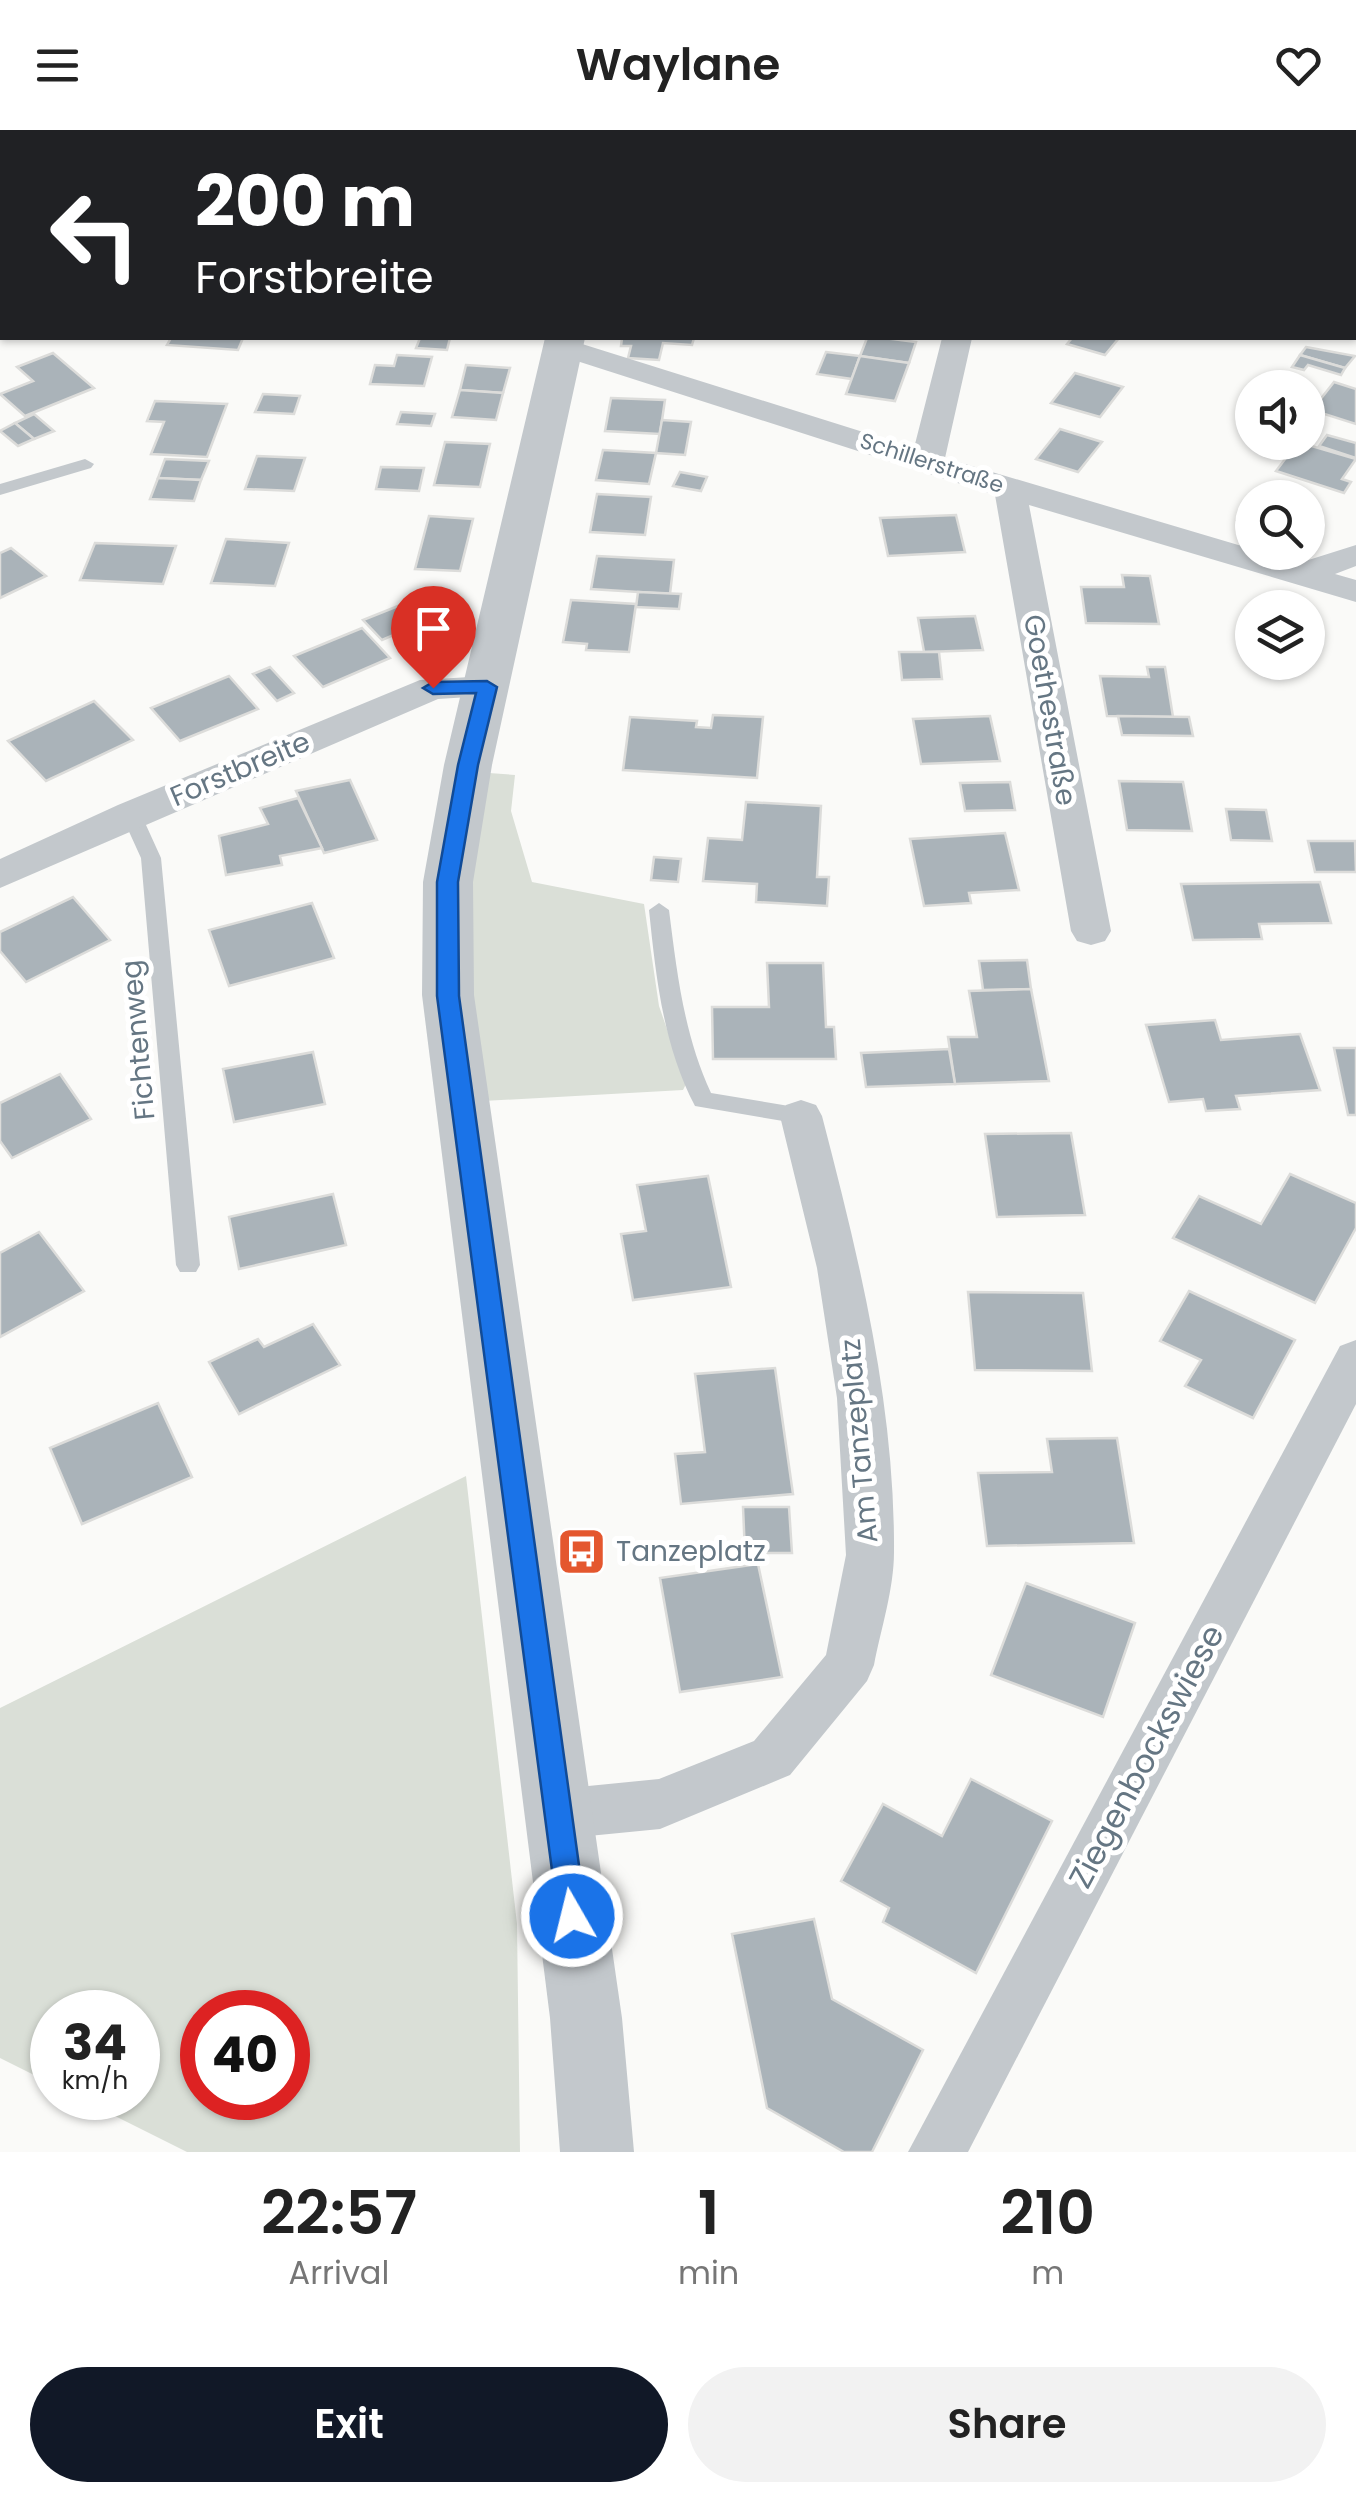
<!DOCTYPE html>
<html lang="en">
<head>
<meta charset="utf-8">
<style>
  :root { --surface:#fff; --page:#f2f2f2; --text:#222; --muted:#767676; --accent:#111827 }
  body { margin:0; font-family:Poppins,sans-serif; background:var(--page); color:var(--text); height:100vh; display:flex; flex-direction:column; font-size:38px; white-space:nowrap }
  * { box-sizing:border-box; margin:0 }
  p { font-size:32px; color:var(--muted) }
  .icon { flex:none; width:55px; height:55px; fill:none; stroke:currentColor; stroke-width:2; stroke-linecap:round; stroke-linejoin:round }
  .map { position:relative; height:2022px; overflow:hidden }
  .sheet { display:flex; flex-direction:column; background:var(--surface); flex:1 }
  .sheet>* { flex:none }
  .hud { position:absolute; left:0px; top:0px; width:1358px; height:210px; box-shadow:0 2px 8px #0004; background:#202124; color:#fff; overflow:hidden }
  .fabs { position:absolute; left:1235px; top:240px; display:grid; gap:20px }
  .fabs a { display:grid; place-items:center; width:90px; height:90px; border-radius:50%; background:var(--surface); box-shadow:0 2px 8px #0004; font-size:50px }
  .speed { position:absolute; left:30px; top:1860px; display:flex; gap:20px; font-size:50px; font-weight:700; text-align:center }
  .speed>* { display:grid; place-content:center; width:130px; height:130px; border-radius:50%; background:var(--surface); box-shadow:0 2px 8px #0004; line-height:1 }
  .speed small { font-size:25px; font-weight:400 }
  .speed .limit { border:15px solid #d22; background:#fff; color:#111 }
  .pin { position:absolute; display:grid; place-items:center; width:85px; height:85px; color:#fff; margin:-102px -42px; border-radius:50% 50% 50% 0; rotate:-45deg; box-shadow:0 0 10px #0007 }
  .pin .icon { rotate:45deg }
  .me { position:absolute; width:110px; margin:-55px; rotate:352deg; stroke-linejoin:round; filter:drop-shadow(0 0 8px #0008) }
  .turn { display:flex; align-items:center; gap:35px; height:210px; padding:0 30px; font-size:45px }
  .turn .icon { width:130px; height:130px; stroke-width:2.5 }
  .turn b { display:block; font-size:70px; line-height:85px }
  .eta { display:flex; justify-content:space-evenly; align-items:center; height:170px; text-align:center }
  .eta b { font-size:60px; font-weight:600; line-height:70px }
  .action { display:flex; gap:20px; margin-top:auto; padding:20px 30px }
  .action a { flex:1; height:115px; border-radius:60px; background:var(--accent); color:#fff; font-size:40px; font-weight:600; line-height:115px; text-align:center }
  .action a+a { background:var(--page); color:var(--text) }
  header { display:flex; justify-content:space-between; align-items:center; height:130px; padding:0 30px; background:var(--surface); font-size:45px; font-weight:600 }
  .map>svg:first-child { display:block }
</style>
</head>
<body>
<header><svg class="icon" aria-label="menu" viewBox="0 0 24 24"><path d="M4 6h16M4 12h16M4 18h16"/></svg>Waylane<svg class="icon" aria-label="heart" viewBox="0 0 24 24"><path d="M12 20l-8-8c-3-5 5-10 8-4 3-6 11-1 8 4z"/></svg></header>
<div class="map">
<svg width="1356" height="2022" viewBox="0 0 1356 2022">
  <rect width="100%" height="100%" fill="#fafaf8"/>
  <!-- green -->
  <g fill="#dadfd7" fill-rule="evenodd">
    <path d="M 489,643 L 515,645 L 511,681 L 532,752 L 644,774 L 659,876 L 686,954 L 683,960 L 483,971 L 469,862 L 469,763 Z"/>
    <path d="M 466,1346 L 517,1794 L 520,2022 L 187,2022 L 79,1968 L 138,1968 L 138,1882 L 52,1882 L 52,1954 L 0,1928 L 0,1578 ZM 202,1882 L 288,1882 L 288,1968 L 202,1968 Z"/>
  </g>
  <!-- building -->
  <g fill="#aab3b9" stroke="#dcdcda" stroke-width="2.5">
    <path d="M 171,208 L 243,208 L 238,220 L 167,215 Z"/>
    <path d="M 420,208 L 450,208 L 447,220 L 416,218 Z"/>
    <path d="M 622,208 L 694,208 L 692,215 L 663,213 L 659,230 L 628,228 L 631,216 L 621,216 Z"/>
    <path d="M 867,208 L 884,208 L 916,212 L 909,233 L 860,226 Z"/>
    <path d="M 1072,208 L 1119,208 L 1105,225 L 1067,214 Z"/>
    <path d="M 1306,217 L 1355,226 L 1345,238 L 1300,225 Z"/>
    <path d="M 826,222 L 860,226 L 852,249 L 817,244 Z"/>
    <path d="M 53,223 L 94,258 L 25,286 L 0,264 L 33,251 L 17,237 Z"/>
    <path d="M 397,225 L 432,227 L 424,256 L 370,254 L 375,235 L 394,236 Z"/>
    <path d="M 1300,225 L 1345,238 L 1341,245 L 1308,235 L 1304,240 L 1292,237 Z"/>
    <path d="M 860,226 L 909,233 L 895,271 L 846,264 Z"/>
    <path d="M 466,235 L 510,238 L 503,263 L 460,260 Z"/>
    <path d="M 1075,243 L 1123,257 L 1100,287 L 1051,273 Z"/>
    <path d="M 1334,252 L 1356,259 L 1356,294 L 1312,280 Z"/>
    <path d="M 460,260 L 503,263 L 496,290 L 452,287 Z"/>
    <path d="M 263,264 L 300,266 L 294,284 L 255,282 Z"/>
    <path d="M 611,268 L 665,270 L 660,304 L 605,301 Z"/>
    <path d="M 155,271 L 227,274 L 207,327 L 151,324 L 164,292 L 147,291 Z"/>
    <path d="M 401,282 L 435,284 L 431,296 L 397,294 Z"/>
    <path d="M 34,284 L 54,301 L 34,309 L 15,293 Z"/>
    <path d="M 662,290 L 691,292 L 685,325 L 656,323 Z"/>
    <path d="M 15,293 L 34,309 L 18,316 L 0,301 Z"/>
    <path d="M 1060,299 L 1102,312 L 1078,342 L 1036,329 Z"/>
    <path d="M 1327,305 L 1356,313 L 1356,328 L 1319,316 Z"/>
    <path d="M 445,312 L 490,314 L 480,357 L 434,355 Z"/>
    <path d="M 1298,312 L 1356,329 L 1342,349 L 1351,352 L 1344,363 L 1276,341 Z"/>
    <path d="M 603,320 L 656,323 L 649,354 L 596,350 Z"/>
    <path d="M 257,326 L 305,328 L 294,361 L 245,359 Z"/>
    <path d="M 165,329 L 209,331 L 201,350 L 158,348 Z"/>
    <path d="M 381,337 L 424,338 L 419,361 L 376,359 Z"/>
    <path d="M 680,342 L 707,347 L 701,361 L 673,356 Z"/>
    <path d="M 158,348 L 201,350 L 194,371 L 150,369 Z"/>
    <path d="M 1258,358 L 1289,368 L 1252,368 L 1252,395 L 1237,390 Z"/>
    <path d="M 597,364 L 651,367 L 645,405 L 590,402 Z"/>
    <path d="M 956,385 L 965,422 L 888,426 L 880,388 Z"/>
    <path d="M 429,386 L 473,389 L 460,441 L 415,439 Z"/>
    <path d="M 226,409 L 289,413 L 275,456 L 211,453 Z"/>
    <path d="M 95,413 L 176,416 L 163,454 L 80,450 Z"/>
    <path d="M 11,418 L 46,446 L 0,468 L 0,423 Z"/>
    <path d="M 597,426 L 674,430 L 670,464 L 591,459 Z"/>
    <path d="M 1122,445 L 1150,446 L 1159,494 L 1086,493 L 1081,457 L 1124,457 Z"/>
    <path d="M 638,462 L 681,464 L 679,479 L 636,477 Z"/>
    <path d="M 571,470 L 636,474 L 629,522 L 586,520 L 587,514 L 563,512 Z"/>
    <path d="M 398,476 L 417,495 L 382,510 L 363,490 Z"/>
    <path d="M 975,486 L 983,520 L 924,522 L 918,488 Z"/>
    <path d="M 362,498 L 390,528 L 323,557 L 294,526 Z"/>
    <path d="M 899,522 L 939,522 L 942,549 L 902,550 Z"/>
    <path d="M 270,537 L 294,563 L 277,571 L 253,544 Z"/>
    <path d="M 1147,537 L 1165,537 L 1173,587 L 1107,586 L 1100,546 L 1149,547 Z"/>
    <path d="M 229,546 L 258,579 L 180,611 L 151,578 Z"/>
    <path d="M 94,571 L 133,610 L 46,651 L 8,611 Z"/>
    <path d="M 713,585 L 763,587 L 757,648 L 623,640 L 630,587 L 697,591 L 696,597 L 711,598 Z"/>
    <path d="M 990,586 L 1000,631 L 921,634 L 913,589 Z"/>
    <path d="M 1118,586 L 1189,587 L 1193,606 L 1122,605 Z"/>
    <path d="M 350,650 L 377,710 L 324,723 L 296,661 Z"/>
    <path d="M 1119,651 L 1183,652 L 1192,701 L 1127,700 Z"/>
    <path d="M 1010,652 L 1015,680 L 965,681 L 960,653 Z"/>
    <path d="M 298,668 L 322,718 L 280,726 L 282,735 L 226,745 L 219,706 L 268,694 L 260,678 Z"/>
    <path d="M 746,672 L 821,676 L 817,747 L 829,747 L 827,776 L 756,772 L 757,754 L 703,751 L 708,708 L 742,710 Z"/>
    <path d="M 1226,679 L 1266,680 L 1272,711 L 1231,710 Z"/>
    <path d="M 1005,703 L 1019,760 L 969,763 L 971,773 L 924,776 L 910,709 Z"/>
    <path d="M 1308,711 L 1355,711 L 1356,742 L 1315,742 Z"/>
    <path d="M 654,727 L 681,729 L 678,752 L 651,750 Z"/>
    <path d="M 1320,752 L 1331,793 L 1259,794 L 1262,809 L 1193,810 L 1181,754 Z"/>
    <path d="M 73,767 L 110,810 L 26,852 L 0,821 L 0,802 Z"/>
    <path d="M 312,773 L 334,828 L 229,856 L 209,800 Z"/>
    <path d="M 1027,830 L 1031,859 L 983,860 L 979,831 Z"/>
    <path d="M 767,833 L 823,833 L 826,897 L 834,897 L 836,929 L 713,929 L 712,877 L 769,877 Z"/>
    <path d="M 1031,859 L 1049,951 L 955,954 L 948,907 L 977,907 L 969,861 Z"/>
    <path d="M 1215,890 L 1221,910 L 1300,904 L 1320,960 L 1236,966 L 1240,979 L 1206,981 L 1203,969 L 1169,972 L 1146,895 Z"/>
    <path d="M 1334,918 L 1356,918 L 1356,985 L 1348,985 Z"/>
    <path d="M 949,919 L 955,954 L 866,957 L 861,923 Z"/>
    <path d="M 313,922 L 325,974 L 234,992 L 223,939 Z"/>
    <path d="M 60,944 L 91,989 L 12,1028 L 0,1011 L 0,973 Z"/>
    <path d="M 1071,1003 L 1085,1085 L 997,1087 L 985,1004 Z"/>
    <path d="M 1290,1044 L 1356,1073 L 1356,1098 L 1315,1173 L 1173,1108 L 1199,1066 L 1261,1094 Z"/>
    <path d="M 708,1046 L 731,1157 L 633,1170 L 621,1104 L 646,1101 L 637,1055 Z"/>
    <path d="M 333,1064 L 346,1115 L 239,1139 L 229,1087 Z"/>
    <path d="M 39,1102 L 84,1161 L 0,1207 L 0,1123 Z"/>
    <path d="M 1189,1161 L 1295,1210 L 1253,1288 L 1185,1256 L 1201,1230 L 1160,1211 Z"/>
    <path d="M 968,1162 L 1083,1163 L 1092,1241 L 975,1240 Z"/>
    <path d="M 313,1194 L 340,1235 L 239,1284 L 209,1232 L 258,1209 L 264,1217 Z"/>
    <path d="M 775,1238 L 793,1364 L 681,1374 L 675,1324 L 705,1322 L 695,1244 Z"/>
    <path d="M 158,1273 L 192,1347 L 82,1394 L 50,1318 Z"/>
    <path d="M 1117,1308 L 1134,1413 L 987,1416 L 978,1343 L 1052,1342 L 1047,1309 Z"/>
    <path d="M 743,1377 L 789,1377 L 792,1423 L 745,1423 Z"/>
    <path d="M 758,1434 L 782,1547 L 680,1562 L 660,1448 Z"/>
    <path d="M 1026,1453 L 1135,1493 L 1103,1587 L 991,1545 Z"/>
    <path d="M 971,1649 L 1052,1691 L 976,1843 L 883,1792 L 889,1778 L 841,1751 L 883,1674 L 942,1706 Z"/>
    <path d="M 814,1789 L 832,1869 L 923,1920 L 872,2022 L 844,2022 L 767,1978 L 732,1804 Z"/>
  </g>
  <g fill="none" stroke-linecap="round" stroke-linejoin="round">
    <!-- service -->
    <g fill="#c3c8cc" fill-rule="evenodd">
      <rect x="0" y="113" width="2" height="10"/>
      <path d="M 85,329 L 94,334 L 91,338 L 0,365 L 0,354 Z"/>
      <path d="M 131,677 L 141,684 L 161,728 L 200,1135 L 196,1142 L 180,1142 L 176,1135 L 141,728 L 121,684 Z"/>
      <path d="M 659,773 L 669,780 C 677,843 684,905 711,963 L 801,978 L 809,980 L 812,986 L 809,992 L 801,994 L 695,976 C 663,915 656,847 649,780 Z"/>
    </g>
    <!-- minor -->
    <g fill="#c3c8cc" fill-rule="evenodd">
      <path d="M 563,208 L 914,318 L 942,208 L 972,208 L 945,328 L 1299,433 L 1356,415 L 1356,436 L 1335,444 L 1356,450 L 1356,472 L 1029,375 L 1111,801 L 1105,811 L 1091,815 L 1077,811 L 1071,801 L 995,365 L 552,223 L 548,217 L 552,211 Z"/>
      <path d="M 487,546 L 500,549 L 505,557 L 500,565 L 438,569 L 0,758 L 0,729 L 118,675 L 420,550 Z"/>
      <path d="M 801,970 L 816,975 L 822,986 C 859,1128 895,1274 894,1422 C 894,1459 881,1499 874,1535 L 867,1551 L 790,1645 L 660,1699 L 558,1709 L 539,1702 L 532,1684 L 539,1666 L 558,1659 L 659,1649 L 754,1611 L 826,1525 L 846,1425 L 837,1268 L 817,1138 L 780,986 L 786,975 Z"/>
      <path d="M 1356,1210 L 1356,1274 L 968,2022 L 908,2022 L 1340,1216 Z"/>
    </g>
    <!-- tertiary -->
    <path fill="#c3c8cc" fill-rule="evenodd" d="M 545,208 L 585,208 L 492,635 L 473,752 L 474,865 L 622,1888 L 634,2022 L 560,2022 L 550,1888 L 422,865 L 423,752 L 444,635 Z"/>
  </g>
  <!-- route -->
  <path fill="#1a73e8" stroke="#114b97" stroke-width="2.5" d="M 487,551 L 497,557 L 478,635 L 458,752 L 459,866 L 586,1786 L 582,1796 L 572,1800 L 562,1796 L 558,1786 L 437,866 L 437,752 L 458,635 L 476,563 L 433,564 L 423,558 L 433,552 Z"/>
  <!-- icons -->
  <defs>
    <symbol id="bus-square" viewBox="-11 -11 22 22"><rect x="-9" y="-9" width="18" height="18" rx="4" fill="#e4572e" stroke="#fff"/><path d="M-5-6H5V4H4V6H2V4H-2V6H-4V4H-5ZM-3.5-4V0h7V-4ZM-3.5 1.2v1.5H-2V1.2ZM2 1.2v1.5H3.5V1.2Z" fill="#fff"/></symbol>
  </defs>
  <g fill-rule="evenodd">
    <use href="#bus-square" x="554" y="1394" width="55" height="55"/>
  </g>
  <g text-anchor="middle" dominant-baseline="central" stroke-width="10" stroke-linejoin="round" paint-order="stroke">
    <!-- far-street labels -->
    <g font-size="22" fill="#657683" stroke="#fff">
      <text transform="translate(932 333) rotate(18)">Schillerstraße</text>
    </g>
    <!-- street labels -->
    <g font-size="28" fill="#657683" stroke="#fff">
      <text transform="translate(1050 580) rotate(80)">Goethestraße</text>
      <text transform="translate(240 639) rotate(-23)">Forstbreite</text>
      <text transform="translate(138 910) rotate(-95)">Fichtenweg</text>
      <text transform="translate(859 1311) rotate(-95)">Am Tanzeplatz</text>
    </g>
    <!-- poi labels -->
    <g font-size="28" fill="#657683" stroke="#fff" text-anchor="start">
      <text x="616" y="1421">Tanzeplatz</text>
    </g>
    <!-- near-street labels -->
    <g font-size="32" fill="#657683" stroke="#fff">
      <text transform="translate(1146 1626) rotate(-62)">Ziegenbockswiese</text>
    </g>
  </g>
</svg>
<div class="fabs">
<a><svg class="icon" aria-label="sound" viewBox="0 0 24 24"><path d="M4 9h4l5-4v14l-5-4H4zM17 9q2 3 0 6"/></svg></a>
<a><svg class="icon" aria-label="search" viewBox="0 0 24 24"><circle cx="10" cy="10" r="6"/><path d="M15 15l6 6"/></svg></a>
<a><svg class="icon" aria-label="layers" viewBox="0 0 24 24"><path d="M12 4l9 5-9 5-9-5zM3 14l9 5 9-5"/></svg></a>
</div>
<div class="speed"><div>34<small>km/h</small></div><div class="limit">40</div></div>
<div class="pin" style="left:433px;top:558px;background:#d93025"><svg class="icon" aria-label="arrive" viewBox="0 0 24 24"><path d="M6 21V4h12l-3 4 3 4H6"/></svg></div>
<svg class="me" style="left:572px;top:1786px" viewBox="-20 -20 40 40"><circle r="17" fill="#1a73e8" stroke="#fff" stroke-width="3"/><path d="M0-11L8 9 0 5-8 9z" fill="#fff"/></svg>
<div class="hud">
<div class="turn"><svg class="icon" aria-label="left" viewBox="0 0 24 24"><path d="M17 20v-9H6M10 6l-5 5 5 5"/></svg><div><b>200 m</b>Forstbreite</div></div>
</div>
</div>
<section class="sheet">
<div class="eta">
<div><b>22:57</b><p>Arrival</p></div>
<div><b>1</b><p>min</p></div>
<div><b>210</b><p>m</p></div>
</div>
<div class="action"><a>Exit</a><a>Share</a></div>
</section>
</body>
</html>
